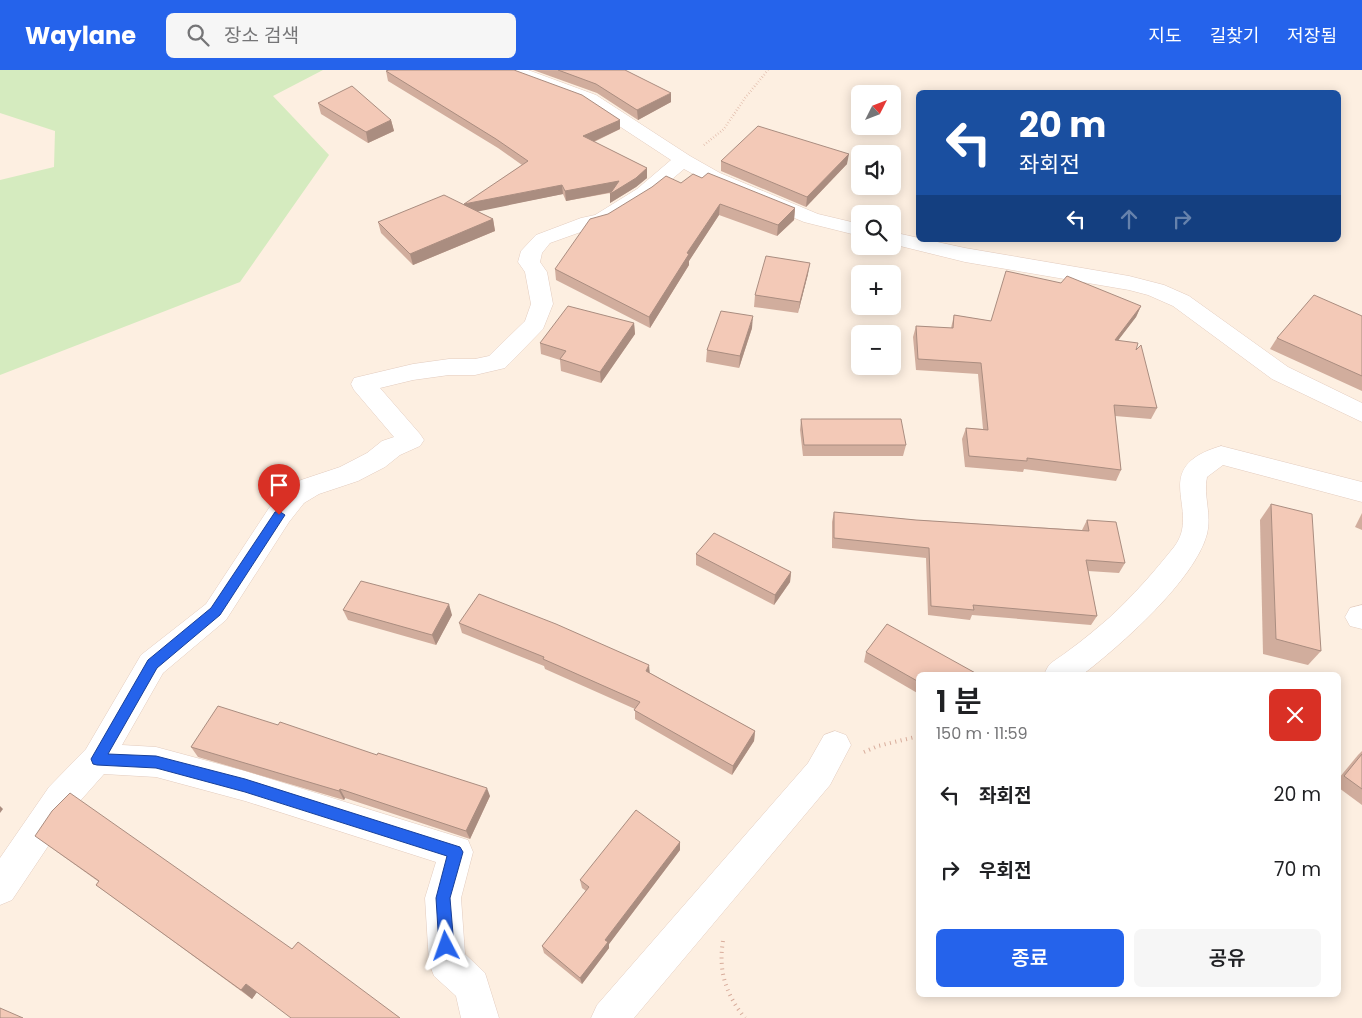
<!DOCTYPE html>
<html lang="ko">
<head>
<meta charset="utf-8">
<style>
  :root { --surface:#fff; --page:#f6f6f6; --text:#202124; --muted:#757577; --accent:#2563eb }
  body { margin:0; font-family:Poppins,"Noto Sans KR",sans-serif; background:var(--page); color:var(--text); height:100vh; display:flex; flex-direction:column; font-size:19px; white-space:nowrap }
  * { box-sizing:border-box; margin:0 }
  p { font-size:16px; color:var(--muted) }
  .icon { flex:none; width:28px; height:28px; fill:none; stroke:currentColor; stroke-width:2; stroke-linecap:round; stroke-linejoin:round }
  .map { position:relative; flex:1; overflow:hidden }
  .drawer { position:absolute; left:916px; top:602px; width:425px; height:325px; display:flex; flex-direction:column; background:var(--surface); border-radius:8px; box-shadow:0 2px 12px #0003 }
  .drawer>* { flex:none }
  .banner { position:absolute; left:916px; top:20px; width:425px; height:152px; border-radius:8px; box-shadow:0 2px 12px #0003; background:#1a4fa0; color:#fff; overflow:hidden }
  .needle { width:32px; rotate:48deg }
  .buttons { position:absolute; left:851px; top:15px; display:grid; gap:10px }
  .buttons a { display:grid; place-items:center; width:50px; height:50px; border-radius:8px; background:var(--surface); box-shadow:0 2px 12px #0003; font-size:25px }
  .pin { position:absolute; display:grid; place-items:center; width:42px; height:42px; color:#fff; margin:-51px -21px; border-radius:50% 50% 50% 0; rotate:-45deg; box-shadow:0 0 5px #0007 }
  .pin .icon { rotate:45deg }
  .me { position:absolute; width:55px; margin:-28px; rotate:356deg; stroke-linejoin:round; filter:drop-shadow(0 0 4px #0008) }
  .turn { display:flex; align-items:center; gap:18px; height:105px; padding:0 20px; font-size:22px }
  .turn .icon { width:65px; height:65px; stroke-width:2.5 }
  .turn b { display:block; font-size:35px; line-height:42px }
  .lanes { display:flex; align-items:center; height:48px; padding:0 20px; background:#0003; justify-content:center; gap:25px; direction:ltr }
  .lanes .off { opacity:.35 }
  .round { display:grid; place-items:center; flex:none; width:52px; height:52px; border-radius:8px; background:var(--page) }
  .summary { display:flex; align-items:center; justify-content:space-between; height:85px; padding:0 20px }
  h1 { font-size:30px; font-weight:600; line-height:38px }
  .action { display:flex; gap:10px; margin-top:auto; padding:10px 20px }
  .action a { flex:1; height:58px; border-radius:8px; background:var(--accent); color:#fff; font-size:20px; font-weight:600; line-height:58px; text-align:center }
  .action a+a { background:var(--page); color:var(--text) }
  ul { padding:0; list-style:none }
  li { display:flex; align-items:center; gap:15px; height:75px; padding:0 20px }
  li div { flex:1 }
  li b { display:block; font-size:19px }
  li em { font-style:normal }
  header { display:flex; align-items:center; gap:30px; box-sizing:border-box; height:70px; padding:0 25px; background:var(--accent); color:#fff }
  header strong { font-size:24px }
  nav { display:flex; gap:28px; margin-inline-start:auto; font-size:18px }
  .search { width:350px; height:45px; background:var(--page); display:flex; align-items:center; gap:12px; box-sizing:border-box; padding:0 18px; border-radius:8px; color:var(--muted); font-size:19px }
  .map>svg:first-child { display:block }
</style>
</head>
<body>
<header>
<strong>Waylane</strong>
<div class="search"><svg class="icon" aria-label="search" viewBox="0 0 24 24"><circle cx="10" cy="10" r="6"/><path d="M15 15l6 6"/></svg>장소 검색</div>
<nav><a>지도</a><a>길찾기</a><a>저장됨</a></nav>
</header>
<div class="map">
<svg width="1362" height="948" viewBox="0 0 1362 948">
  <rect width="100%" height="100%" fill="#fdefe1"/>
  <!-- green -->
  <path fill="#d5ebbf" d="M 0,0 L 323,0 L 273,26 L 329,85 L 240,212 L 0,305 L 0,110 L 54,97 L 55,61 L 0,43 Z"/>
  <g fill="none" stroke-linecap="round" stroke-linejoin="round">
    <defs>
      <g id="street">
        <path d="M 503,0 L 528,0 L 596,25 L 690,86 L 720,103 L 818,144 L 860,154 L 860,166 L 804,152 L 706,111 L 684,99 L 651,127 L 608,154 L 592,158 L 550,173 L 542,183 L 540,192 L 547,202 L 553,234 L 543,259 L 505,298 L 475,305 L 449,305 L 413,310 L 380,318 L 420,364 L 424,370 L 420,376 L 400,385 L 385,397 L 358,411 L 319,424 L 304,433 L 289,452 L 226,550 L 163,603 L 122,675 L 156,677 L 245,701 L 468,770 L 473,782 L 461,828 L 465,884 L 485,903 L 499,948 L 461,948 L 456,926 L 434,906 L 429,893 L 425,828 L 436,792 L 245,731 L 156,707 L 104,704 L 73,739 L 12,830 L 0,835 L 0,788 L 49,717 L 86,679 L 141,585 L 206,534 L 269,438 L 286,419 L 301,410 L 340,397 L 367,383 L 382,371 L 394,367 L 354,320 L 351,314 L 354,308 L 413,294 L 449,289 L 475,289 L 489,286 L 525,251 L 531,234 L 525,202 L 518,192 L 521,181 L 536,165 L 581,148 L 595,145 L 637,119 L 671,90 L 584,33 L 506,4 Z"/>
        <path d="M 892,162 L 919,168 L 919,170 L 928,170 L 965,178 L 1129,206 L 1164,215 L 1189,226 L 1288,297 L 1362,333 L 1362,352 L 1272,309 L 1173,236 L 1148,225 L 1129,220 L 965,192 L 892,174 Z"/>
        <path d="M 1221,376 L 1362,412 L 1362,432 L 1223,395 L 1207,407 C 1203,426 1212,444 1207,464 C 1195,510 1120,576 1082,605 L 1044,605 C 1045,602 1047,598 1049,595 C 1054,590 1062,586 1068,581 C 1082,571 1096,559 1109,548 C 1133,526 1154,502 1174,477 C 1203,440 1146,398 1221,376 Z"/>
        <path d="M 1362,535 L 1362,559 L 1350,556 L 1345,547 L 1350,538 Z"/>
        <path d="M 835,661 L 846,665 L 851,675 L 830,715 L 634,948 L 591,948 L 597,935 L 808,693 L 824,665 Z"/>
      </g>
    </defs>
    <!-- street casing -->
    <use href="#street" stroke="#e3ccbf" stroke-width="1"/>
    <!-- path-far1 -->
    <path stroke="#d8ac9b" stroke-width="2.5" stroke-dasharray="0.5 2.5" stroke-linecap="butt" d="M 704,75 L 724,59 L 745,28 L 768,0"/>
    <!-- path -->
    <g stroke="#d8ac9b" stroke-width="4" stroke-dasharray="1 4.5" stroke-linecap="butt">
      <path d="M 864,682 L 878,676 L 919,666"/>
      <path d="M 723,871 C 718,901 726,925 745,948"/>
    </g>
    <!-- street -->
    <use href="#street" fill="#fff" fill-rule="evenodd"/>
  </g>
  <!-- wall -->
  <g fill="#d1ad9d">
    <path d="M 533,0 L 625,0 L 671,32 L 638,50 L 597,23 Z"/>
    <path d="M 386,1 L 620,50 L 620,59 L 594,72 L 647,98 L 647,108 L 636,117 L 610,133 L 610,123 L 566,131 L 563,124 L 477,141 L 493,149 L 495,161 L 413,195 L 381,163 L 378,152 L 464,135 L 522,95 L 498,78 L 388,11 Z"/>
    <path d="M 318,33 L 391,50 L 394,61 L 368,73 L 321,44 Z"/>
    <path d="M 721,91 L 847,94 L 806,137 L 721,101 Z"/>
    <path d="M 702,108 L 795,138 L 794,150 L 777,166 L 719,145 L 689,191 L 689,195 L 650,258 L 556,210 L 555,199 L 608,144 L 681,113 Z"/>
    <path d="M 808,204 L 798,243 L 754,237 L 755,225 Z"/>
    <path d="M 1141,236 L 1136,247 L 1118,270 L 1136,280 L 1157,338 L 1151,349 L 1115,346 L 1121,400 L 1116,411 L 1024,399 L 1023,402 L 965,397 L 962,369 L 966,358 L 983,359 L 978,304 L 916,300 L 913,267 L 916,256 L 951,258 L 954,245 L 991,251 Z"/>
    <path d="M 1362,246 L 1362,321 L 1270,279 L 1277,268 Z"/>
    <path d="M 634,253 L 635,264 L 601,313 L 561,301 L 560,290 L 541,284 L 540,273 Z"/>
    <path d="M 752,258 L 739,298 L 706,292 L 707,280 Z"/>
    <path d="M 801,349 L 906,375 L 903,386 L 803,386 L 800,360 Z"/>
    <path d="M 1271,434 L 1321,581 L 1308,595 L 1263,584 L 1260,450 Z"/>
    <path d="M 834,442 L 916,450 L 1082,460 L 1087,450 L 1125,493 L 1119,503 L 1088,501 L 1097,546 L 1091,555 L 972,545 L 970,550 L 928,545 L 926,488 L 832,478 L 832,452 Z"/>
    <path d="M 1362,443 L 1362,460 L 1355,457 Z"/>
    <path d="M 696,484 L 791,502 L 790,512 L 774,535 L 696,495 Z"/>
    <path d="M 343,540 L 452,545 L 436,575 L 348,550 Z"/>
    <path d="M 459,553 L 650,603 L 755,661 L 754,671 L 732,705 L 635,649 L 635,639 L 545,599 L 544,596 L 462,563 Z"/>
    <path d="M 866,582 L 919,605 L 919,624 L 864,592 Z"/>
    <path d="M 191,677 L 490,726 L 470,769 L 345,728 L 344,730 L 198,687 Z"/>
    <path d="M 1362,681 L 1362,735 L 1339,718 L 1339,708 L 1358,685 Z"/>
    <path d="M 35,766 L 257,922 L 252,929 L 110,825 L 96,815 L 99,812 Z"/>
    <path d="M 680,772 L 680,780 L 609,874 L 609,878 L 582,914 L 544,883 L 542,876 L 586,821 L 582,818 L 580,810 Z"/>
  </g>
  <!-- shaded-wall -->
  <g fill="#aa8d80">
    <path d="M 671,23 L 671,32 L 638,50 L 637,40 Z"/>
    <path d="M 391,50 L 394,61 L 368,73 L 366,62 Z"/>
    <path d="M 620,50 L 620,59 L 584,76 L 583,66 Z"/>
    <path d="M 849,84 L 847,94 L 806,137 L 807,127 Z"/>
    <path d="M 647,98 L 647,108 L 636,117 L 610,133 L 610,124 L 612,122 L 566,131 L 565,121 Z"/>
    <path d="M 562,115 L 563,124 L 466,144 L 464,134 Z"/>
    <path d="M 720,134 L 719,145 L 689,191 L 689,195 L 650,258 L 649,247 L 687,183 Z"/>
    <path d="M 795,138 L 794,150 L 777,166 L 778,155 Z"/>
    <path d="M 493,149 L 495,161 L 413,195 L 410,184 Z"/>
    <path d="M 810,193 L 808,204 L 798,243 L 800,232 Z"/>
    <path d="M 1141,236 L 1136,247 L 1110,281 L 1115,270 Z"/>
    <path d="M 753,246 L 752,258 L 739,298 L 740,286 Z"/>
    <path d="M 634,253 L 635,264 L 601,313 L 600,302 Z"/>
    <path d="M 791,502 L 790,512 L 774,535 L 775,525 Z"/>
    <path d="M 449,534 L 452,545 L 436,575 L 432,565 Z"/>
    <path d="M 649,595 L 650,605 L 646,601 Z"/>
    <path d="M 755,661 L 754,671 L 732,705 L 733,696 Z"/>
    <path d="M 487,718 L 490,726 L 470,769 L 466,761 Z"/>
    <path d="M 340,719 L 345,728 L 344,730 L 339,721 Z"/>
    <path d="M 0,736 L 3,739 L 0,743 Z"/>
    <path d="M 680,772 L 680,780 L 609,874 L 609,878 L 582,914 L 580,908 L 605,870 Z"/>
    <path d="M 246,914 L 257,922 L 252,929 L 241,920 Z"/>
  </g>
  <!-- building -->
  <g fill="#f3c9b7" stroke="#aa8d80">
    <path d="M 389,0 L 514,0 L 582,25 L 620,50 L 583,66 L 647,98 L 636,108 L 610,124 L 619,111 L 565,121 L 562,115 L 464,134 L 528,91 L 496,69 L 386,1 Z"/>
    <path d="M 558,0 L 625,0 L 671,23 L 637,40 L 596,14 Z"/>
    <path d="M 352,16 L 391,50 L 366,62 L 318,33 Z"/>
    <path d="M 758,56 L 849,84 L 807,127 L 721,91 Z"/>
    <path d="M 708,103 L 795,138 L 778,155 L 720,134 L 687,183 L 689,184 L 649,247 L 555,199 L 590,149 L 608,144 L 652,117 L 666,106 L 681,113 L 693,104 L 702,108 Z"/>
    <path d="M 444,125 L 493,149 L 410,184 L 378,152 Z"/>
    <path d="M 766,186 L 810,193 L 800,232 L 755,225 Z"/>
    <path d="M 1006,201 L 1061,213 L 1067,206 L 1141,236 L 1115,270 L 1138,273 L 1136,280 L 1141,275 L 1157,338 L 1114,335 L 1121,400 L 1027,388 L 1027,391 L 969,386 L 966,358 L 988,360 L 981,293 L 918,289 L 916,256 L 953,258 L 954,245 L 991,251 Z"/>
    <path d="M 1314,225 L 1362,246 L 1362,306 L 1277,268 Z"/>
    <path d="M 568,236 L 634,253 L 600,302 L 560,289 L 566,281 L 540,273 Z"/>
    <path d="M 721,241 L 753,246 L 740,286 L 707,280 Z"/>
    <path d="M 801,349 L 901,349 L 906,375 L 804,375 Z"/>
    <path d="M 1271,434 L 1312,444 L 1321,581 L 1276,569 Z"/>
    <path d="M 834,442 L 916,450 L 1089,461 L 1087,450 L 1116,452 L 1125,493 L 1086,490 L 1097,546 L 973,535 L 974,540 L 931,536 L 929,478 L 834,468 Z"/>
    <path d="M 714,463 L 791,502 L 775,525 L 696,484 Z"/>
    <path d="M 361,511 L 449,534 L 432,565 L 343,540 Z"/>
    <path d="M 479,524 L 556,554 L 649,595 L 646,601 L 755,661 L 733,696 L 634,640 L 640,632 L 543,589 L 544,587 L 459,553 Z"/>
    <path d="M 887,554 L 979,605 L 919,605 L 919,612 L 866,582 Z"/>
    <path d="M 218,636 L 278,655 L 280,652 L 377,685 L 378,683 L 487,718 L 466,761 L 340,719 L 339,721 L 191,677 Z"/>
    <path d="M 1362,684 L 1362,719 L 1344,706 Z"/>
    <path d="M 70,723 L 292,879 L 298,872 L 400,948 L 291,948 L 246,914 L 241,920 L 96,815 L 99,811 L 35,766 L 52,741 Z"/>
    <path d="M 636,740 L 680,772 L 605,870 L 608,872 L 580,908 L 542,876 L 589,817 L 580,810 Z"/>
    <path d="M 0,938 L 23,948 L 0,948 Z"/>
  </g>
  <!-- route -->
  <path fill="#2563eb" stroke="#184099" d="M 279,441 L 285,445 L 283,448 L 220,545 L 157,598 L 108,684 L 156,686 L 245,709 L 460,777 L 463,782 L 450,828 L 454,876 L 452,882 L 446,884 L 441,882 L 439,876 L 436,828 L 447,786 L 245,722 L 156,698 L 97,695 L 93,694 L 91,689 L 148,590 L 211,538 L 275,442 Z"/>
</svg>
<div class="buttons">
<a><svg class="needle" viewBox="-14 -14 28 28"><path d="M0-13l5 13h-10z" fill="#e53935"/><path d="M0 13l5-13h-10z" fill="#757577"/></svg></a>
<a><svg class="icon" aria-label="sound" viewBox="0 0 24 24"><path d="M4 9h4l5-4v14l-5-4H4zM17 9q2 3 0 6"/></svg></a>
<a><svg class="icon" aria-label="search" viewBox="0 0 24 24"><circle cx="10" cy="10" r="6"/><path d="M15 15l6 6"/></svg></a>
<a>+</a>
<a>−</a>
</div>
<div class="pin" style="left:279px;top:445px;background:#d93025"><svg class="icon" aria-label="arrive" viewBox="0 0 24 24"><path d="M6 21V4h12l-3 4 3 4H6"/></svg></div>
<svg class="me" style="left:446px;top:876px" viewBox="-20 -20 40 40"><path d="M0-17L14 15 0 8-14 15z" fill="#2563eb" stroke="#fff" stroke-width="4"/></svg>
<div class="banner">
<div class="turn"><svg class="icon" aria-label="left" viewBox="0 0 24 24"><path d="M17 20v-9H6M10 6l-5 5 5 5"/></svg><div><b>20 m</b>좌회전</div></div>
<div class="lanes"><svg class="icon" aria-label="left" viewBox="0 0 24 24"><path d="M17 20v-9H6M10 6l-5 5 5 5"/></svg><svg class="icon off" aria-label="ahead" viewBox="0 0 24 24"><path d="M12 20V5M6 11l6-6 6 6"/></svg><svg class="icon off" aria-label="right" viewBox="0 0 24 24"><path d="M7 20v-9h11M14 6l5 5-5 5"/></svg></div>
</div>
<section class="drawer">
<div class="summary"><div><h1>1 분</h1><p>150 m · 11:59</p></div><a class="round" style="background:#d93025;color:#fff"><svg class="icon" aria-label="close" viewBox="0 0 24 24"><path d="M6 6l12 12M18 6L6 18"/></svg></a></div>
<ul>
<li><svg class="icon" aria-label="left" viewBox="0 0 24 24"><path d="M17 20v-9H6M10 6l-5 5 5 5"/></svg><div><b>좌회전</b></div><em>20 m</em></li>
<li><svg class="icon" aria-label="right" viewBox="0 0 24 24"><path d="M7 20v-9h11M14 6l5 5-5 5"/></svg><div><b>우회전</b></div><em>70 m</em></li>
</ul>
<div class="action"><a>종료</a><a>공유</a></div>
</section>
</div>
</body>
</html>
